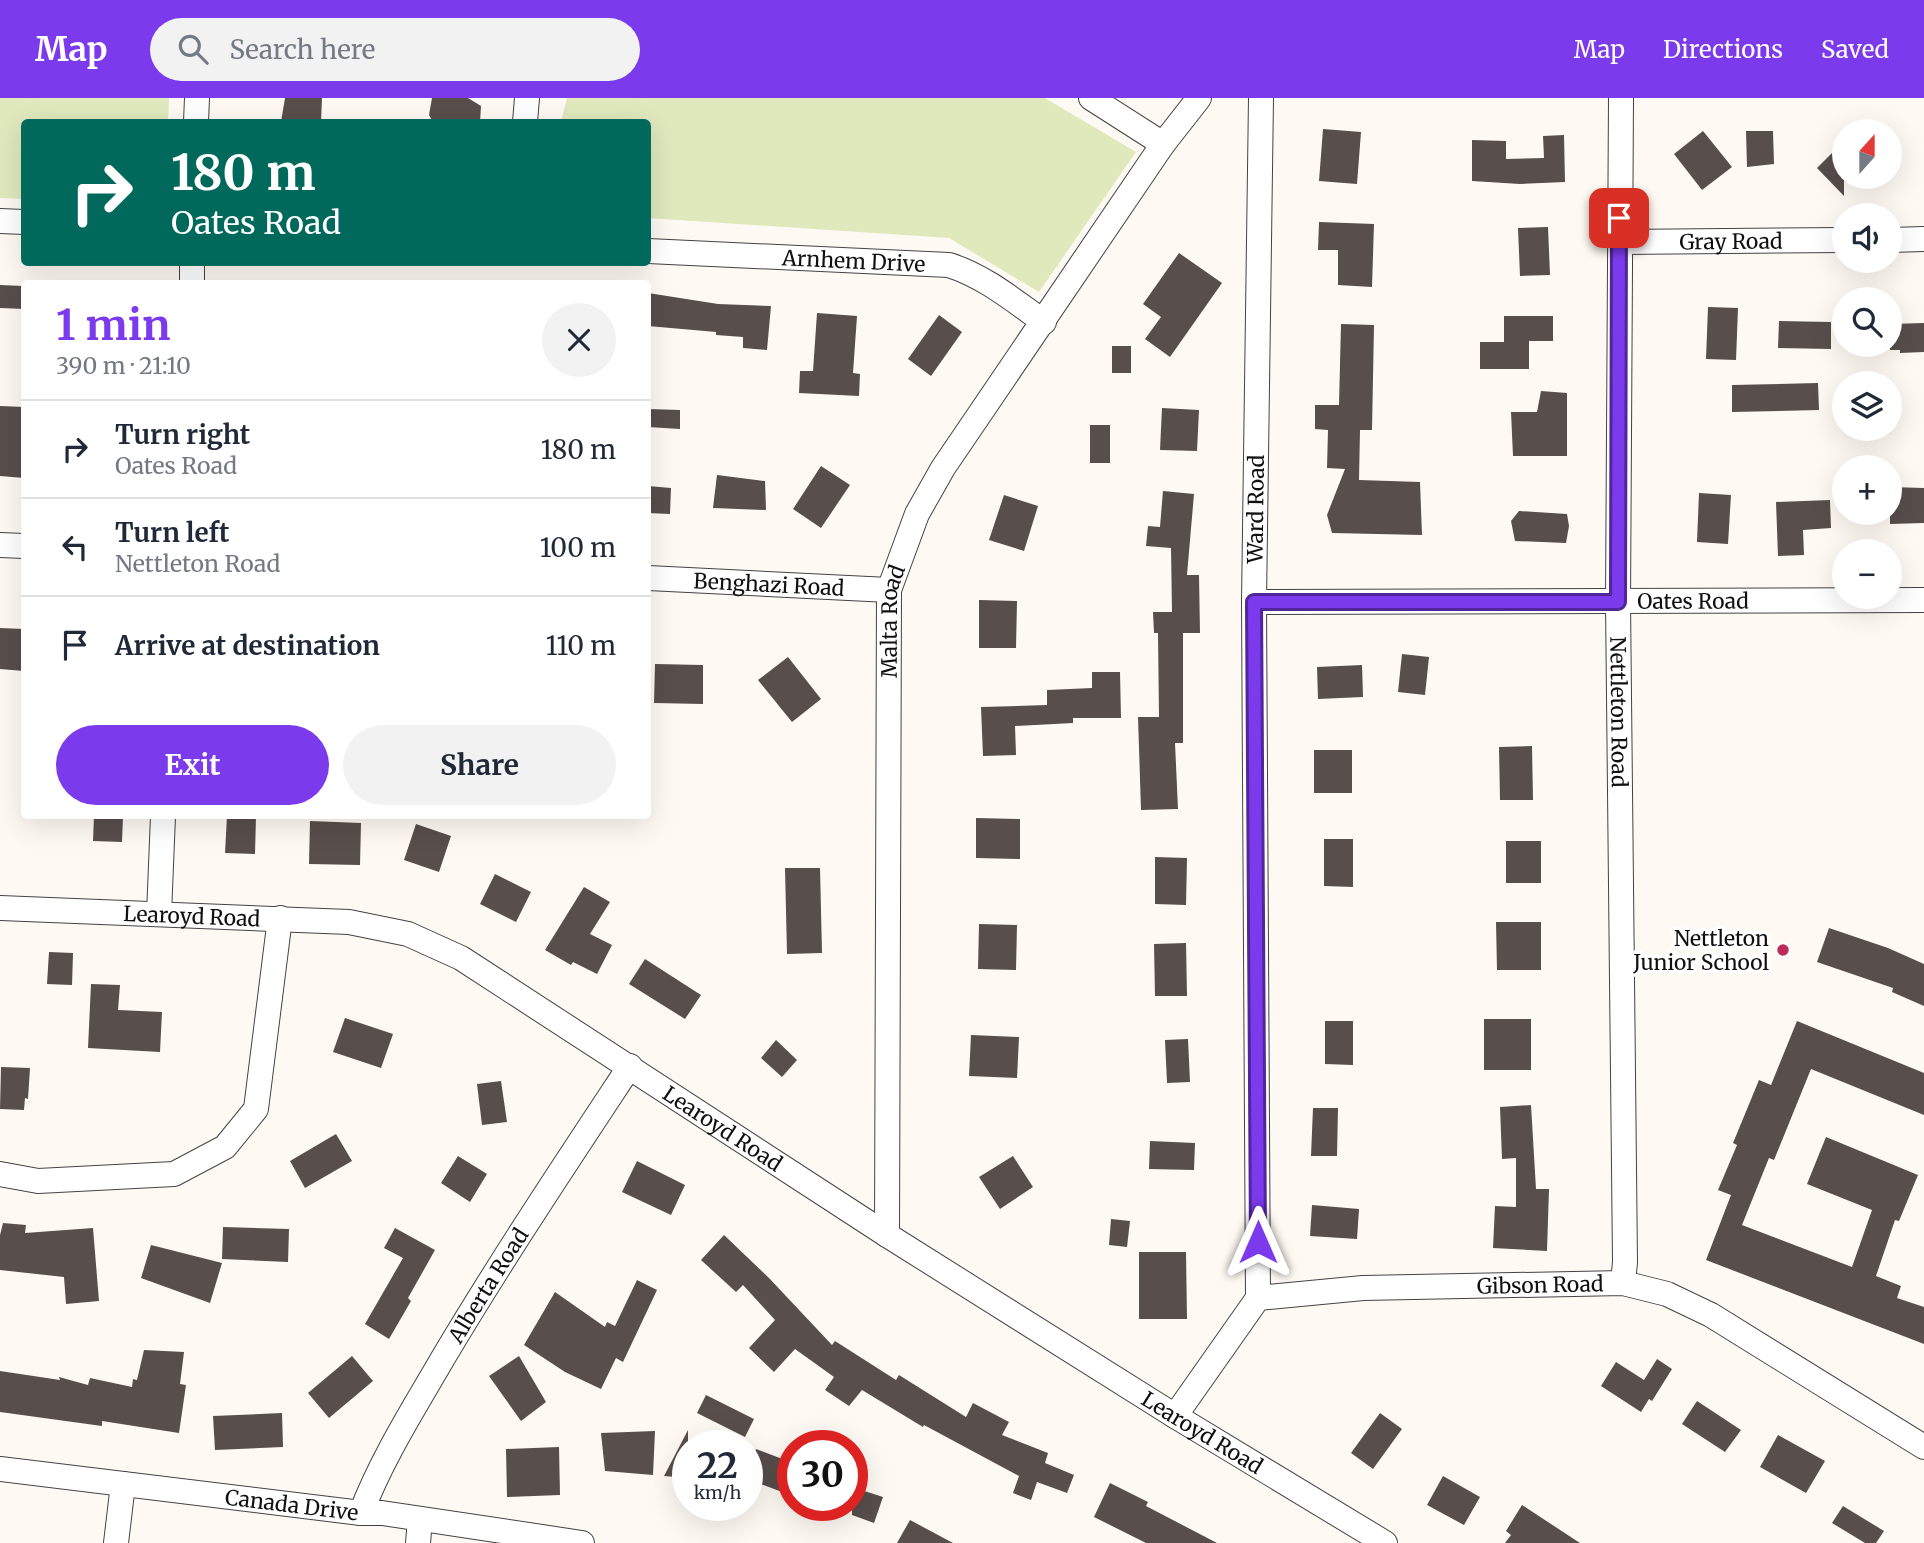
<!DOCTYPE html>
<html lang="en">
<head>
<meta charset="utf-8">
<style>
  :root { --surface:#fff; --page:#f2f2f3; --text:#1f2937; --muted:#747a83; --line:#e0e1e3; --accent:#7c3aed }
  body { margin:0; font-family:Merriweather,serif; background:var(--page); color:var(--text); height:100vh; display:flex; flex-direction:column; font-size:26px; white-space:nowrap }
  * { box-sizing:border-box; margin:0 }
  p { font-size:23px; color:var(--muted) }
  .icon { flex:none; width:38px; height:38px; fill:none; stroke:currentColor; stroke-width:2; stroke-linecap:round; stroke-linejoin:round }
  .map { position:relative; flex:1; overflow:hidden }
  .drawer { position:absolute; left:21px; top:182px; width:630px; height:539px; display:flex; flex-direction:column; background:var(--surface); border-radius:7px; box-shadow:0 7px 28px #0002 }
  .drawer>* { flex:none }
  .top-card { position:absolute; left:21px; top:21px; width:630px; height:147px; border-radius:7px; box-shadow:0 7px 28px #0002; background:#00695c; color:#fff; overflow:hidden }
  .needle { width:46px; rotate:21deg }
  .tools { position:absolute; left:1832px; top:21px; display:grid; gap:14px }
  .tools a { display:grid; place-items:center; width:70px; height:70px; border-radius:50%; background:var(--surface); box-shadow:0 7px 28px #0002; font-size:35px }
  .speed { position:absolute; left:672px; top:1332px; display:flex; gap:14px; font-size:35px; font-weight:700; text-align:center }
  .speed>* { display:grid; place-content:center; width:91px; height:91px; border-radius:50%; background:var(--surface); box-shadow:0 7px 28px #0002; line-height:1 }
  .speed small { font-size:18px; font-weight:400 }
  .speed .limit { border:10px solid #d22; background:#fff; color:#111 }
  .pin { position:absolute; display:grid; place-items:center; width:60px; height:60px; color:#fff; margin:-30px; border-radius:14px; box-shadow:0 4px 10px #0006 }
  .me { position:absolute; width:77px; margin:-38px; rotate:0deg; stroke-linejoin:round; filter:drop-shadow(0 0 5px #0008) }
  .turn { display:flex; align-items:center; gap:24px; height:147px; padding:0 35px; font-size:32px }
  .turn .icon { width:91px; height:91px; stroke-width:2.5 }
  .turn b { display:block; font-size:49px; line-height:60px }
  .round { display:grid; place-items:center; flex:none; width:74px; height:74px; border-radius:37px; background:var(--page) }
  .summary { display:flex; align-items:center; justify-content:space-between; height:119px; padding:0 35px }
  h1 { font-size:42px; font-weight:700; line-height:52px; color:var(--accent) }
  .primary-button { display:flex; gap:14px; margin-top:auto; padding:14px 35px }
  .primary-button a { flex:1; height:80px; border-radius:42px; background:var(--accent); color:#fff; font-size:28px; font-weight:700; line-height:80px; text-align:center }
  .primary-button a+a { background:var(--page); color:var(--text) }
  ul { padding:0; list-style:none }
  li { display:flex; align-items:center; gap:21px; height:98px; padding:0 35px; border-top:2px solid var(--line) }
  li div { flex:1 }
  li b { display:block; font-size:26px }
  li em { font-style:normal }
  header { display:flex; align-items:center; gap:42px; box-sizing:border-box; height:98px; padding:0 35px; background:var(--accent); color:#fff }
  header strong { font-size:33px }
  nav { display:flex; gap:38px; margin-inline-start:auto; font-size:24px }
  .search { width:490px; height:63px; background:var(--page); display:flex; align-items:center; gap:18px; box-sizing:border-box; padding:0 24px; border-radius:38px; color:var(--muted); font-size:26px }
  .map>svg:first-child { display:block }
</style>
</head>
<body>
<header>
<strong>Map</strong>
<div class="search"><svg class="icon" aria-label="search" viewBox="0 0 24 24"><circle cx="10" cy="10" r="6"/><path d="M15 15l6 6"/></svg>Search here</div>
<nav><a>Map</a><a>Directions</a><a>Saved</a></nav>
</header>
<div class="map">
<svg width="1924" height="1445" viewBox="0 0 1924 1445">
  <rect width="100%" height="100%" fill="#fff9f3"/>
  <!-- green -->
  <g fill="#dfe9bc">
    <path d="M 0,0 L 169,0 L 168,24 L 24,24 L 24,101 L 0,100 Z"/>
    <path d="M 567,0 L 1045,0 L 1136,54 L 1039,194 L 949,140 L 648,120 L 648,24 L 561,24 Z"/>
  </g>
  <!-- building -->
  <g fill="#584e4c">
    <path d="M 285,0 L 322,0 L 321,24 L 281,24 Z"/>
    <path d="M 432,0 L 468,0 L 481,8 L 480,24 L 433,24 L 429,17 Z"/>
    <path d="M 1323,31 L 1361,34 L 1357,86 L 1319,83 Z"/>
    <path d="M 1703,33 L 1732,69 L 1702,92 L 1674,56 Z"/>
    <path d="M 1746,33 L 1773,33 L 1774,66 L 1747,69 Z"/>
    <path d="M 1564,37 L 1565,84 L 1520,86 L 1472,83 L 1472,42 L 1506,43 L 1506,61 L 1544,60 L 1543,38 Z"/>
    <path d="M 1844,43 L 1844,98 L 1817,70 Z"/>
    <path d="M 1319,124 L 1374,126 L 1372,189 L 1338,187 L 1338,152 L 1318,152 Z"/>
    <path d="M 1548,129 L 1550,177 L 1520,178 L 1518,130 Z"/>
    <path d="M 1179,155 L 1222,185 L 1170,259 L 1145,241 L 1161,219 L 1143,206 Z"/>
    <path d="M 0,187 L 24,188 L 24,211 L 0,210 Z"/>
    <path d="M 648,195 L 718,206 L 771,208 L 767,252 L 743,250 L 743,239 L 716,237 L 716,234 L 648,228 Z"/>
    <path d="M 1708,209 L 1738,210 L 1736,262 L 1706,261 Z"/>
    <path d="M 817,215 L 857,218 L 853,275 L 860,276 L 859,298 L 799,295 L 800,273 L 813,273 Z"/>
    <path d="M 939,217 L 962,234 L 931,278 L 908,261 Z"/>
    <path d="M 1504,218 L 1553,218 L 1553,243 L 1529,243 L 1529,271 L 1480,271 L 1480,244 L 1504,244 Z"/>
    <path d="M 1779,223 L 1831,224 L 1831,251 L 1778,250 Z"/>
    <path d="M 1924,225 L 1924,254 L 1900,255 L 1900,252 L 1890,252 L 1890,226 Z"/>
    <path d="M 1341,226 L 1374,227 L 1372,332 L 1360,332 L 1359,382 L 1420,384 L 1422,437 L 1332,435 L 1327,417 L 1345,371 L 1327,370 L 1328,332 L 1315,331 L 1315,307 L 1339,307 Z"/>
    <rect x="1112" y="248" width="19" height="27"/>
    <path d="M 1818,285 L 1819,312 L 1732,314 L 1732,287 Z"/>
    <path d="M 1541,293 L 1567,295 L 1567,358 L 1513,358 L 1511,314 L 1537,314 Z"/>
    <path d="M 0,308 L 24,309 L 24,380 L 0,378 Z"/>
    <path d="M 1162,310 L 1199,312 L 1197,353 L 1160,352 Z"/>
    <path d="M 648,311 L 680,312 L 680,331 L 648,329 Z"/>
    <rect x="1090" y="327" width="20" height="38"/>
    <path d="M 821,368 L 850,387 L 821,430 L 793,411 Z"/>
    <path d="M 717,377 L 765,383 L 766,412 L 713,410 Z"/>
    <path d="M 648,388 L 671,390 L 670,416 L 648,415 Z"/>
    <path d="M 1890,389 L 1924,390 L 1924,425 L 1890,426 Z"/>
    <path d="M 1163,393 L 1194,396 L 1187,477 L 1199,477 L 1200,535 L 1183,535 L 1183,645 L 1175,645 L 1178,711 L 1141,712 L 1138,619 L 1159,619 L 1158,535 L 1154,535 L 1153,514 L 1172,514 L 1171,450 L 1146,448 L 1148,428 L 1160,429 Z"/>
    <path d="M 1699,395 L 1731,397 L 1728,446 L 1697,444 Z"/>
    <path d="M 1004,397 L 1038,408 L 1024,453 L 989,442 Z"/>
    <path d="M 1830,402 L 1831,430 L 1803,432 L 1804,457 L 1778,458 L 1776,404 Z"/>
    <path d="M 1519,413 L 1567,416 L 1569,428 L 1566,445 L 1515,443 L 1511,423 Z"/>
    <path d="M 979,502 L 1017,503 L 1016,550 L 979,550 Z"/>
    <path d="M 0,530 L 24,531 L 24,573 L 0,571 Z"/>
    <path d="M 1402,556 L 1429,559 L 1425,597 L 1398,594 Z"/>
    <path d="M 788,559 L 821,601 L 792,624 L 758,582 Z"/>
    <path d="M 655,566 L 703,567 L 703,606 L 654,605 Z"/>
    <path d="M 1362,567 L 1363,599 L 1318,601 L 1317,569 Z"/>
    <path d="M 1092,574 L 1120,574 L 1121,620 L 1073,620 L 1073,625 L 1015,628 L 1016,657 L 983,658 L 981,609 L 1047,607 L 1047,592 L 1092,590 Z"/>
    <path d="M 1532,648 L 1533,702 L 1500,702 L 1499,649 Z"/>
    <rect x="1314" y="652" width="38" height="43"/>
    <path d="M 94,718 L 123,718 L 122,744 L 93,743 Z"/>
    <path d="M 227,718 L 256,718 L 255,756 L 225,755 Z"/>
    <path d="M 976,720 L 1020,721 L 1020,761 L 976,760 Z"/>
    <path d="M 310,723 L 361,725 L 360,767 L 309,766 Z"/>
    <path d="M 416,726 L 451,738 L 439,774 L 404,762 Z"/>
    <path d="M 1324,741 L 1353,741 L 1353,789 L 1324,788 Z"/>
    <rect x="1506" y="743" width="35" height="42"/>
    <path d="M 1155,759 L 1187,760 L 1186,807 L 1155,806 Z"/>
    <path d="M 785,770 L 820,770 L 822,855 L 787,856 Z"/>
    <path d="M 495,776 L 531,794 L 516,824 L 480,806 Z"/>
    <path d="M 584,789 L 610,804 L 590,836 L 612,847 L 597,876 L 573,864 L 571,867 L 545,852 Z"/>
    <path d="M 1496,824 L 1541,824 L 1541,872 L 1497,872 Z"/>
    <path d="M 979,826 L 1017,827 L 1016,872 L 978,871 Z"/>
    <path d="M 1829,830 L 1888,850 L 1924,866 L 1924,908 L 1892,894 L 1893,890 L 1817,864 Z"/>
    <path d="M 1186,845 L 1187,898 L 1155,898 L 1154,846 Z"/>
    <path d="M 49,854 L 73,855 L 72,887 L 47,886 Z"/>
    <path d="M 645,861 L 701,897 L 685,921 L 629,886 Z"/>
    <path d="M 91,886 L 120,887 L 118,912 L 162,914 L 160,954 L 88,950 Z"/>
    <path d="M 345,920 L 393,936 L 381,970 L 333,954 Z"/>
    <rect x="1484" y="921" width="47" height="51"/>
    <path d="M 1325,923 L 1353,923 L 1353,967 L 1325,966 Z"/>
    <path d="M 1797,923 L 1924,975 L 1924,1017 L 1811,971 L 1774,1062 L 1769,1060 L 1742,1127 L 1852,1169 L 1872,1112 L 1807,1086 L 1826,1039 L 1918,1077 L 1899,1123 L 1895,1122 L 1876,1178 L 1901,1188 L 1897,1200 L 1924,1209 L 1924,1246 L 1706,1162 L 1731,1097 L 1718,1092 L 1737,1047 L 1733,1045 L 1759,982 L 1771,987 Z"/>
    <path d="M 971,937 L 1019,939 L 1017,980 L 969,978 Z"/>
    <path d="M 1188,941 L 1190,984 L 1167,985 L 1165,942 Z"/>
    <path d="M 776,942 L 797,962 L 782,979 L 761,960 Z"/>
    <path d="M 1,969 L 30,970 L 28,1001 L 25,1000 L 24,1012 L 0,1011 Z"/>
    <path d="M 501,983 L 507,1024 L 482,1027 L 477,986 Z"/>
    <path d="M 1531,1007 L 1536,1091 L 1549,1091 L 1547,1153 L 1493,1150 L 1495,1108 L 1516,1109 L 1516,1060 L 1502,1061 L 1500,1009 Z"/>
    <path d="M 1313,1010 L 1338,1010 L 1337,1058 L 1311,1058 Z"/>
    <path d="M 336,1036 L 352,1063 L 305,1090 L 290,1063 Z"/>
    <path d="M 1150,1043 L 1195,1045 L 1194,1072 L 1149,1071 Z"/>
    <path d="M 458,1058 L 487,1076 L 470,1104 L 441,1085 Z"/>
    <path d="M 1013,1058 L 1033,1089 L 1000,1111 L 979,1079 Z"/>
    <path d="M 637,1063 L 685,1087 L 671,1117 L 622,1094 Z"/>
    <path d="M 1312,1107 L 1359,1111 L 1357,1141 L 1310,1138 Z"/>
    <path d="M 1111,1121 L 1130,1123 L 1127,1149 L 1109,1147 Z"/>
    <path d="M 3,1125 L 26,1127 L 25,1135 L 93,1130 L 99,1203 L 66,1206 L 64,1179 L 0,1172 L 0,1137 Z"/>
    <path d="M 223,1129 L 289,1131 L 288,1164 L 222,1161 Z"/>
    <path d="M 395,1130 L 435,1152 L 408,1200 L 411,1203 L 389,1241 L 365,1226 L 403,1160 L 384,1150 Z"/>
    <path d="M 724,1137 L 769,1180 L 832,1247 L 835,1243 L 896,1282 L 899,1277 L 966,1319 L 973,1305 L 1009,1324 L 1002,1337 L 1048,1355 L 1045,1365 L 1074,1377 L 1067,1395 L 1037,1384 L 1031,1402 L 1013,1395 L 1019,1378 L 924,1327 L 923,1329 L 862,1292 L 849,1308 L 825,1292 L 834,1279 L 795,1251 L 774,1274 L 749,1250 L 775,1222 L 743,1187 L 736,1194 L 701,1162 Z"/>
    <path d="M 151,1147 L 222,1165 L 210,1205 L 141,1180 Z"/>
    <path d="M 1139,1154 L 1186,1154 L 1187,1221 L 1139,1221 Z"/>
    <path d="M 637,1182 L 657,1192 L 623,1264 L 616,1260 L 601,1291 L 565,1274 L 524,1247 L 555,1194 L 605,1229 L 607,1224 L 615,1228 Z"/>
    <path d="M 144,1252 L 184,1254 L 180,1286 L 186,1287 L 179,1335 L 102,1323 L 102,1328 L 0,1314 L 0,1273 L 60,1282 L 59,1279 L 88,1287 L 90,1280 L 132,1289 L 133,1281 L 137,1282 Z"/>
    <path d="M 352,1258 L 373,1283 L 329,1320 L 308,1295 Z"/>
    <path d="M 519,1258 L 546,1304 L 521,1323 L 489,1278 Z"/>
    <path d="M 1657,1261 L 1672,1271 L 1652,1303 L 1649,1301 L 1641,1314 L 1601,1288 L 1616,1264 L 1644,1282 Z"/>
    <path d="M 706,1297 L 754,1321 L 745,1339 L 697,1315 Z"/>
    <path d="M 1697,1303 L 1741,1332 L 1725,1354 L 1682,1326 Z"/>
    <path d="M 282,1315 L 283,1349 L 215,1352 L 213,1318 Z"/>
    <path d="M 1380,1315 L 1402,1331 L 1373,1371 L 1351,1355 Z"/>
    <path d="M 688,1332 L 688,1380 L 664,1378 Z"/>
    <path d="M 655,1333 L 653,1377 L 605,1373 L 601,1335 Z"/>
    <path d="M 1778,1337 L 1825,1363 L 1806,1395 L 1760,1369 Z"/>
    <path d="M 559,1349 L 560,1397 L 507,1399 L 506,1351 Z"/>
    <path d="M 756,1351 L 793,1365 L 793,1398 L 747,1381 L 747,1373 Z"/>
    <path d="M 1443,1378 L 1480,1399 L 1464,1427 L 1427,1407 Z"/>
    <path d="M 1110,1385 L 1148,1404 L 1146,1408 L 1217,1445 L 1146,1445 L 1094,1419 Z"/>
    <path d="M 852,1389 L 883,1399 L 874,1425 L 852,1417 Z"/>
    <path d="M 1522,1407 L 1580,1445 L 1505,1445 L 1511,1437 L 1506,1433 Z"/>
    <path d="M 1843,1408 L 1884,1433 L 1876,1445 L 1865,1445 L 1832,1425 Z"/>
    <path d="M 910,1422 L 953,1445 L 897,1445 Z"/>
  </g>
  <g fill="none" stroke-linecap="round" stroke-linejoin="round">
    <defs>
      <g id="minor">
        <path d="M 1091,0 L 1163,46"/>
        <path id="s1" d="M 1621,0 L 1618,504 L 1625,1164 L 1623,1185"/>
        <path d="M 196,24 L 197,0"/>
        <path d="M 525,24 L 527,0"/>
        <path d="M 0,123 L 24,124"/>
        <path d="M 1890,142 L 1924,141"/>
        <path id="s2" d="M 1619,144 L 1844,142"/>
        <path id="s3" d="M 648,153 L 949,167 C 984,178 1013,202 1044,224"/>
        <path d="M 192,164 L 192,186"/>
        <path d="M 0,447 L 24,448"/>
        <path id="s4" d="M 648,480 L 889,492"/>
        <path id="s5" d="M 1254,504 L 1924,502"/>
        <path id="s6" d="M 0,810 L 349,824 L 408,836 L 461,860 L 887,1137 L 1175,1318 L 1385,1445"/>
        <path d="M 159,816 L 163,718"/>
        <path d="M 0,1076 L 38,1083 L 174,1076 L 225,1049 L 256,1011 L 280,820"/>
        <path id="s7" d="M 887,1137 L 889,492 L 917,416 L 943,370 L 1163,46 L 1199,0"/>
        <path id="s8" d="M 1258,1200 L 1254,504 L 1261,0"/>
        <path id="s9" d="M 1175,1318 L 1258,1200 L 1363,1190 L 1623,1185 L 1667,1196 L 1711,1217 L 1924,1349"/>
        <path id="s10" d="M 0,1371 L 361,1415 L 382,1415 L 582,1445"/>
        <path id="s11" d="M 361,1415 C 382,1360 414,1310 443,1260 C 502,1161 566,1065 630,968"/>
        <path d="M 116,1445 L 123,1386"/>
        <path d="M 418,1445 L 420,1421"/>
      </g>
    </defs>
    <!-- minor casing -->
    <use href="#minor" stroke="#434343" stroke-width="26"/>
    <!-- minor -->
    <use href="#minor" stroke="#fff" stroke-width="24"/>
  </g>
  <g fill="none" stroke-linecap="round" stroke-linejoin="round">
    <defs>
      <path id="route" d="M 1258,1144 L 1254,504 L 1618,504 L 1619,120"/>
    </defs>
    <!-- route casing -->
    <use href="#route" stroke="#51269a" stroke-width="18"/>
    <!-- route -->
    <use href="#route" stroke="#7c3aed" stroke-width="12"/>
  </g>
  <!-- markers -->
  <circle fill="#bd2b57" stroke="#fff" stroke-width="2.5" cx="1783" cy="852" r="7"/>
  <g text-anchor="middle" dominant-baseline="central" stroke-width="7" stroke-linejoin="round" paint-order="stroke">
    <!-- street labels -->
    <g font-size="21" fill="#101010" stroke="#fff">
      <text stroke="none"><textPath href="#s2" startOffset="112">Gray Road</textPath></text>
      <text stroke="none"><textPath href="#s3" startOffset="206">Arnhem Drive</textPath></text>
      <text stroke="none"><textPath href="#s8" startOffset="789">Ward Road</textPath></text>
      <text stroke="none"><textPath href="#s4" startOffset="121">Benghazi Road</textPath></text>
      <text stroke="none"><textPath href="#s5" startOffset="439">Oates Road</textPath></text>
      <text stroke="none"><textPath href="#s7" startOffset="614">Malta Road</textPath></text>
      <text stroke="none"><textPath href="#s1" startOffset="614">Nettleton Road</textPath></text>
      <text stroke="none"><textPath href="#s6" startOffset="192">Learoyd Road</textPath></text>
      <text stroke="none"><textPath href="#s6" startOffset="780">Learoyd Road</textPath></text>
      <text stroke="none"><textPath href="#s9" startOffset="427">Gibson Road</textPath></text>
      <text stroke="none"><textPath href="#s11" startOffset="261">Alberta Road</textPath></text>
      <text stroke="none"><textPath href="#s6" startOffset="1348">Learoyd Road</textPath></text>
      <text stroke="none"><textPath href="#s10" startOffset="294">Canada Drive</textPath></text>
    </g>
    <!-- poi labels -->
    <g font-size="21" fill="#101010" stroke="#fff" text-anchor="end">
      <text x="1769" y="840">Nettleton<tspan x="1769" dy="24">Junior School</tspan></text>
    </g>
  </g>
</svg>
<div class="tools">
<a><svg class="needle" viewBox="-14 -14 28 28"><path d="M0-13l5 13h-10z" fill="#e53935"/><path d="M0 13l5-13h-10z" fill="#747a83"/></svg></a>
<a><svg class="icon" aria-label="sound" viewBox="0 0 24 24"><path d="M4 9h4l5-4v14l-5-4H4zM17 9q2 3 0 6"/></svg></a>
<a><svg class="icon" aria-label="search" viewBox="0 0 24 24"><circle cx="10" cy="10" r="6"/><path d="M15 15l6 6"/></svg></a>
<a><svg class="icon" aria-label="layers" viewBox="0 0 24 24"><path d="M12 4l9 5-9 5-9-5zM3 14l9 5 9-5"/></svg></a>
<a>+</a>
<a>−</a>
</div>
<div class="speed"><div>22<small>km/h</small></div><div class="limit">30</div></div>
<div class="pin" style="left:1619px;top:120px;background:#d93025"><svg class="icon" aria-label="arrive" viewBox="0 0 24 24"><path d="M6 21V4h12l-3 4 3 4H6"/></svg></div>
<svg class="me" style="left:1258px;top:1144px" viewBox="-20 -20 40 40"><path d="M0-17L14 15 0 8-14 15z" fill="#7c3aed" stroke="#fff" stroke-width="4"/></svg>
<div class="top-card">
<div class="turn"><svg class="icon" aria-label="right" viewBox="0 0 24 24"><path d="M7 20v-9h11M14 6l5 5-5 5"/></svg><div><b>180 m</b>Oates Road</div></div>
</div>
<section class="drawer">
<div class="summary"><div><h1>1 min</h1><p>390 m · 21:10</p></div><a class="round"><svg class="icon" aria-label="close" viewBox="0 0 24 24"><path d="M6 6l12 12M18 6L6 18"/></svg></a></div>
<ul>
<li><svg class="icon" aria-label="right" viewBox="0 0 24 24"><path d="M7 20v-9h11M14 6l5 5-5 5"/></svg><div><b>Turn right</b><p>Oates Road</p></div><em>180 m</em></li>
<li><svg class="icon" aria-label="left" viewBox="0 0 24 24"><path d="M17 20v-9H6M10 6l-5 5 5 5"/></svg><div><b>Turn left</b><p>Nettleton Road</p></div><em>100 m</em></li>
<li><svg class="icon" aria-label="arrive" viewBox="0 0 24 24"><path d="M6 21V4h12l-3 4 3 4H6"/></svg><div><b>Arrive at destination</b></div><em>110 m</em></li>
</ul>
<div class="primary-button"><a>Exit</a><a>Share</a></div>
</section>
</div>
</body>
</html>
